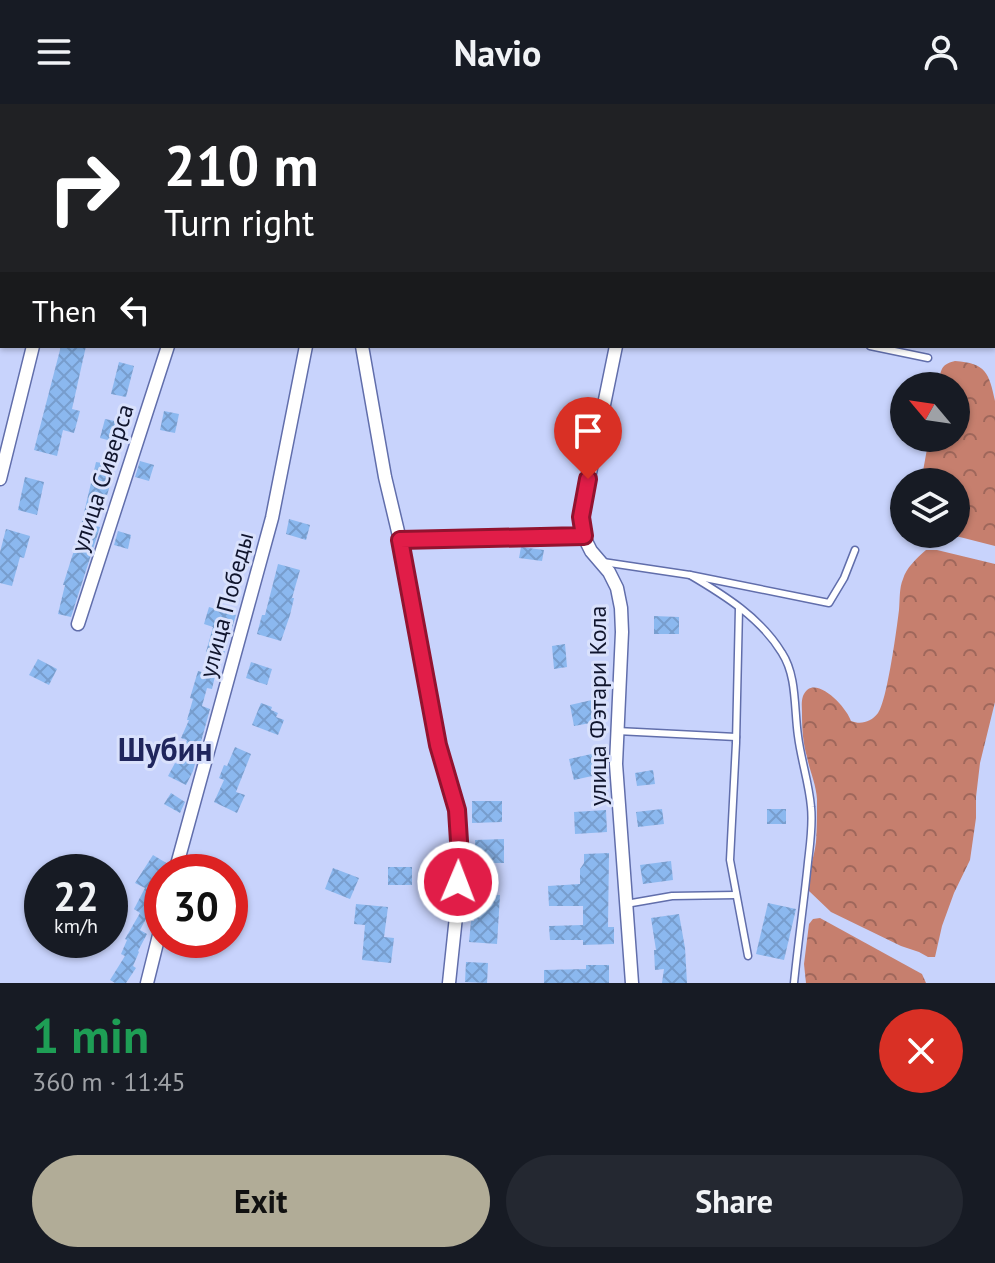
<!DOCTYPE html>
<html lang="en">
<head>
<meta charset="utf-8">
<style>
  :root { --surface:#171b24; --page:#242831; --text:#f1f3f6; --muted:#9ea1a6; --accent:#b1ac97 }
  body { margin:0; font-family:"PT Sans",sans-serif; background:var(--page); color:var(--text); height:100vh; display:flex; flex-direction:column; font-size:30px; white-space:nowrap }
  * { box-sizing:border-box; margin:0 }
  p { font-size:26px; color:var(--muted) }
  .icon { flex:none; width:44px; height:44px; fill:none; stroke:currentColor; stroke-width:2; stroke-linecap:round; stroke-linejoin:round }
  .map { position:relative; height:879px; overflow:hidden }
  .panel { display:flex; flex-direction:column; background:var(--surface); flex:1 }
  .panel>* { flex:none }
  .hud { position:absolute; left:0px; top:0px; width:996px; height:244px; box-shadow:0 2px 6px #0004; background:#202124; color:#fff; overflow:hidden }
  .needle { width:52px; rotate:299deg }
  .fabs { position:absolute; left:890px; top:268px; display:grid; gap:16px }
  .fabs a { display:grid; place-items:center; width:80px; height:80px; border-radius:50%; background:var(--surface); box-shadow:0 2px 6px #0004; font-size:40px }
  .speed { position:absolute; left:24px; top:750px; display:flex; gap:16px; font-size:40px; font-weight:700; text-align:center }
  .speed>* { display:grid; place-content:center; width:104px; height:104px; border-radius:50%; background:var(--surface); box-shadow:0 2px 6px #0004; line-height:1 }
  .speed small { font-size:20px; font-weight:400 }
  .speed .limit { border:12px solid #d22; background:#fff; color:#111 }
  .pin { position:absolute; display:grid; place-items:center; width:68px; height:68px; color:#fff; margin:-82px -34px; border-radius:50% 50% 50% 0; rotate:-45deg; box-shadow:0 0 8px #0007 }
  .pin .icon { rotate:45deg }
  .me { position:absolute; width:88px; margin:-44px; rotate:1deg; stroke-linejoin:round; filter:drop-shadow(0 0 6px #0008) }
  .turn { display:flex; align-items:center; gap:28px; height:168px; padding:0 32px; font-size:36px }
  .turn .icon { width:104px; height:104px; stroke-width:2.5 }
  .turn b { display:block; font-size:56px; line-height:68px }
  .then { display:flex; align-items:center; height:76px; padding:0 32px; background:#0003; gap:16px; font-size:30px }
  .round { display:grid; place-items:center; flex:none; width:84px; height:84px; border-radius:42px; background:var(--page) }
  .overview { display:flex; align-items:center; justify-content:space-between; height:136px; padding:0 32px }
  h1 { font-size:48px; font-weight:700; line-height:60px; color:#1e9e55 }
  .button { display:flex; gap:16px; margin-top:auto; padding:16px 32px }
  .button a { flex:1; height:92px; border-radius:48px; background:var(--accent); color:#111; font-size:32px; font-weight:700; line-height:92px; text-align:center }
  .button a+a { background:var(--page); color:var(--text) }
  header { display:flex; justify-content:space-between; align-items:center; height:104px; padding:0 32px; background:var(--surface); font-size:36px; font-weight:700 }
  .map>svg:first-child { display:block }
</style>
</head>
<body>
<header><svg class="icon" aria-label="menu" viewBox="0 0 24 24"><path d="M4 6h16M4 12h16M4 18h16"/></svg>Navio<svg class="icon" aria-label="person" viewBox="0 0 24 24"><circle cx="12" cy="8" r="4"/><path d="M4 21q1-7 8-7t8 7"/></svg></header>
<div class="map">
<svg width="995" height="879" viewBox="0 0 995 879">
  <defs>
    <pattern id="forest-crowns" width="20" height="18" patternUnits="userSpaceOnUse" patternTransform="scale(2)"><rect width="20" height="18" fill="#c67f6e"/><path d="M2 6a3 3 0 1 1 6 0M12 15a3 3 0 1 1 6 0" fill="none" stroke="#9f675b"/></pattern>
    <pattern id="building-cross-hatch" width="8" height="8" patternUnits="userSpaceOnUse" patternTransform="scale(2)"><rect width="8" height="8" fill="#8bb8ef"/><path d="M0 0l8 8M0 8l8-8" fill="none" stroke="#779dcd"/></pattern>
  </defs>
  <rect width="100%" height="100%" fill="#c8d3fc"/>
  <!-- forest -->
  <g fill="url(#forest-crowns)">
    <path d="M 955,257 C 986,259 989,269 995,297 L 995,442 L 948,430 L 956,430 L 956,378 L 921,378 L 929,334 L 956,334 L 956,282 L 939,282 C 941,267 939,261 955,257 Z"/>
    <path d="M 926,446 L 937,446 L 995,460 L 995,598 L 980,659 L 976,693 L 976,714 L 970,756 L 954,789 L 942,822 L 935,853 L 928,853 L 919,848 L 901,842 L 831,808 L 809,787 C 807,770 814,755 816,738 C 817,726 817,708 817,695 C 816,680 810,668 807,653 C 803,639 802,625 802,610 C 802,604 801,598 803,592 C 813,567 847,603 851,617 C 861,621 871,618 878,609 C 887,598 897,523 899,506 C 900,496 899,484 903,475 C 906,464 917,454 926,446 Z"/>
    <path d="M 820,814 L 922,870 L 926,879 L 806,879 L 804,860 L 809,820 L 813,815 Z"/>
  </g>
  <!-- building -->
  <g fill="url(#building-cross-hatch)">
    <path d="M 61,242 L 86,242 L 72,305 L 80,307 L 74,329 L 63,326 L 57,352 L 34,346 Z"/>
    <path d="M 119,258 L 134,262 L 126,293 L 111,290 Z"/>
    <path d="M 164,307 L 179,310 L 175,329 L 160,326 Z"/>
    <path d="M 105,315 L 120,318 L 115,338 L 100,334 Z"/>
    <path d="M 105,350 L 118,354 L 103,405 L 95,403 L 90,421 L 100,423 L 71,513 L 58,510 L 65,481 L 63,481 L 78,434 L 96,358 L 102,359 Z"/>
    <path d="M 140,357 L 154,361 L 149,377 L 135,373 Z"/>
    <path d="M 25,373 L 44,378 L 37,411 L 18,406 Z"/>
    <path d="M 289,415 L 310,421 L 306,436 L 286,430 Z"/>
    <path d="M 6,425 L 30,432 L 24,454 L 20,453 L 12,482 L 0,479 L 0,448 Z"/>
    <path d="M 118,427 L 131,431 L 128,445 L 114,441 Z"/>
    <path d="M 521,443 L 544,446 L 542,457 L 519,454 Z"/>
    <path d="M 278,460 L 300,466 L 292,494 L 294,494 L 290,511 L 281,537 L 257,530 L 262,511 L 265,511 Z"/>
    <path d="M 209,503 L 236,511 L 223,553 L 206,548 L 213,523 L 204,520 Z"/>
    <path d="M 654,512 L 679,513 L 679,530 L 654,530 Z"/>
    <path d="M 565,540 L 567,563 L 554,565 L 552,542 Z"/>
    <path d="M 38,555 L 57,565 L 49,581 L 29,571 Z"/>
    <path d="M 251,558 L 272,565 L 267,581 L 246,574 Z"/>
    <path d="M 206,565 L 216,568 L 212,585 L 207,584 L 202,602 L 210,605 L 193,667 L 186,681 L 168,672 L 175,659 L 178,660 L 187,636 L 181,634 L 189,616 L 187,616 L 193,595 L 190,594 L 198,567 L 205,569 Z"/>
    <path d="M 592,596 L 596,618 L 574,622 L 570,601 Z"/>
    <path d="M 261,599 L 272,603 L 271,606 L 278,609 L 276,613 L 284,616 L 278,631 L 252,621 Z"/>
    <path d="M 235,643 L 251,650 L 236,688 L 245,691 L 237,709 L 214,698 L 224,676 L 219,674 L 224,661 L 227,662 Z"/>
    <path d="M 596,649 L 601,670 L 574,676 L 569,655 Z"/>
    <path d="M 653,666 L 655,680 L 637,682 L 635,669 Z"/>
    <path d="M 171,689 L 185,698 L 180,709 L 164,700 Z"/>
    <path d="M 472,697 L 502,697 L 502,718 L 472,719 Z"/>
    <path d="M 662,705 L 664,720 L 638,723 L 636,708 Z"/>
    <rect x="767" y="705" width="19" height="15"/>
    <path d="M 606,706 L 607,728 L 575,730 L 574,708 Z"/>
    <path d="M 504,735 L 504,759 L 476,759 L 475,736 Z"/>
    <path d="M 609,749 L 608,823 L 614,823 L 614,840 L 583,841 L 583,836 L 550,836 L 549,822 L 583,821 L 583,802 L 549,802 L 548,782 L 580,780 L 580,765 L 584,759 L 584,750 Z"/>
    <path d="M 153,751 L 168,760 L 156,778 L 162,781 L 151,799 L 154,800 L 140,826 L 147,830 L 138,847 L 139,848 L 133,862 L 136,864 L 126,879 L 115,879 L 110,876 L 125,852 L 121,850 L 127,836 L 125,835 L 140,809 L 134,805 L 145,784 L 135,779 Z"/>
    <path d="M 198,751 L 218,759 L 215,768 L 205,768 L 194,763 Z"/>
    <path d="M 671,757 L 673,776 L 643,780 L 640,761 Z"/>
    <rect x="388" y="763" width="24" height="18"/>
    <path d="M 333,764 L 359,774 L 350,795 L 325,785 Z"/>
    <path d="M 475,790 L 500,791 L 497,840 L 469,838 L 471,817 L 474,817 Z"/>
    <path d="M 768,799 L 796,805 L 784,856 L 756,850 Z"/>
    <path d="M 356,800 L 388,803 L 384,833 L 394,834 L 391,859 L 362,856 L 365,821 L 354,820 Z"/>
    <path d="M 679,810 L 685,844 L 687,879 L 662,879 L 664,865 L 655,866 L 654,846 L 656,846 L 651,814 Z"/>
    <path d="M 466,858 L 488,859 L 487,879 L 465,878 Z"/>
    <path d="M 586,861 L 609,861 L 609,879 L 544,879 L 544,866 L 586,865 Z"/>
  </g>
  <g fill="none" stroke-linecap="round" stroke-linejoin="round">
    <defs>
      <g id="service">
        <path d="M 742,2 L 743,0"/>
        <path d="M 878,2 L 878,0"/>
        <path d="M 870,242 L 928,254"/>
        <path d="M 400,436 L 584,432"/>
        <path d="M 603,458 L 690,471 L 829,499 L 844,474 L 855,446"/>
        <path d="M 690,471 C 724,491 761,514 782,549 C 797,572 794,605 798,632 C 801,656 809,679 811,703 C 813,721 810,740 808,758 C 804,798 798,839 794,879"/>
        <path d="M 739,504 L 736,639 L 730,756 L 748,852"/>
        <path d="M 617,627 L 736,633"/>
        <path d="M 626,800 L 672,792 L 736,791"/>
      </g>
      <g id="minor">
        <path d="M 0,75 L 2,75"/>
        <path d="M 362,242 L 385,373 L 400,436 L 438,641 L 457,706 L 460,753 L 457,803 L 449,879"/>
        <path d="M 616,242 L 581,413 L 586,437 L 591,447 L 609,468 L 617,484 L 621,504 L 622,528 L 616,660 L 632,879"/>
        <path d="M 0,375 L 33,242"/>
        <path d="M 78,520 L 168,242"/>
        <path d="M 175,768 L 272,414 L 306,242"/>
        <path d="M 147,879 L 162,819"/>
      </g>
    </defs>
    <!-- service casing -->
    <use href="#service" stroke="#616eab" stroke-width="9"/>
    <!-- minor casing -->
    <use href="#minor" stroke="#616eab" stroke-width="15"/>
    <!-- service -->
    <use href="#service" stroke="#fff" stroke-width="6"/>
    <!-- minor -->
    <use href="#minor" stroke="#fff" stroke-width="12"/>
  </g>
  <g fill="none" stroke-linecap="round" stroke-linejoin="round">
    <defs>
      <path id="route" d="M 458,778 L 460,753 L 457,706 L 438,641 L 400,436 L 584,432 L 581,413 L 588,375"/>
    </defs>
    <!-- route casing -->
    <use href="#route" stroke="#92132f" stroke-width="20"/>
    <!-- route -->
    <use href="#route" stroke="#e11d48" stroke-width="14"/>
  </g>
  <g text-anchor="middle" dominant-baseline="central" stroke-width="6" stroke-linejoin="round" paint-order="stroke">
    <!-- street labels -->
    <g font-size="24" fill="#10152d" stroke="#d9e1fc">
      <text transform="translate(102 374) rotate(-72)">улица Сиверса</text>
      <text transform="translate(226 501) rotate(-75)">улица Победы</text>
      <text transform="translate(597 602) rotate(-90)">улица Фэтари Кола</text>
    </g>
    <!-- district labels -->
    <g font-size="32" font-weight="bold" fill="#1f255c" stroke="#d9e1fc">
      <text x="165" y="645">Шубин</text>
    </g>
  </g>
</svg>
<div class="fabs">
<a><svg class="needle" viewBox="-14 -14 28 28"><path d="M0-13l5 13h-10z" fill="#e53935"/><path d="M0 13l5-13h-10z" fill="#9ea1a6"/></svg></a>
<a><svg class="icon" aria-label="layers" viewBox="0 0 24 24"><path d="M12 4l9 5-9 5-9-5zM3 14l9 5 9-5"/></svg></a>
</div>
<div class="speed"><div>22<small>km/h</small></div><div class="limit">30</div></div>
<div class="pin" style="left:588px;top:375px;background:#d93025"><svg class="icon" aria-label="arrive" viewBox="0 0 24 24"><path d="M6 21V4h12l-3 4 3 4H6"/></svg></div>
<svg class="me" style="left:458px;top:778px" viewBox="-20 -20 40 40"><circle r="17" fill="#e11d48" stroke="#fff" stroke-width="3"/><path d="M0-11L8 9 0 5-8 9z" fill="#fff"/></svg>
<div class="hud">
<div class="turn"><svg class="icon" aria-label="right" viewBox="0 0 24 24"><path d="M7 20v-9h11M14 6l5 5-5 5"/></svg><div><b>210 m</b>Turn right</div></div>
<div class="then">Then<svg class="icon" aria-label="left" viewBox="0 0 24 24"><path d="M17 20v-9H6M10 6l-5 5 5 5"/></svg></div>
</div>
</div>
<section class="panel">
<div class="overview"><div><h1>1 min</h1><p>360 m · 11:45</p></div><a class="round" style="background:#d93025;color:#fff"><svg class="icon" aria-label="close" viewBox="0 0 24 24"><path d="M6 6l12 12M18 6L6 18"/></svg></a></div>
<div class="button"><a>Exit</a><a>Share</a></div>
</section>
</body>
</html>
